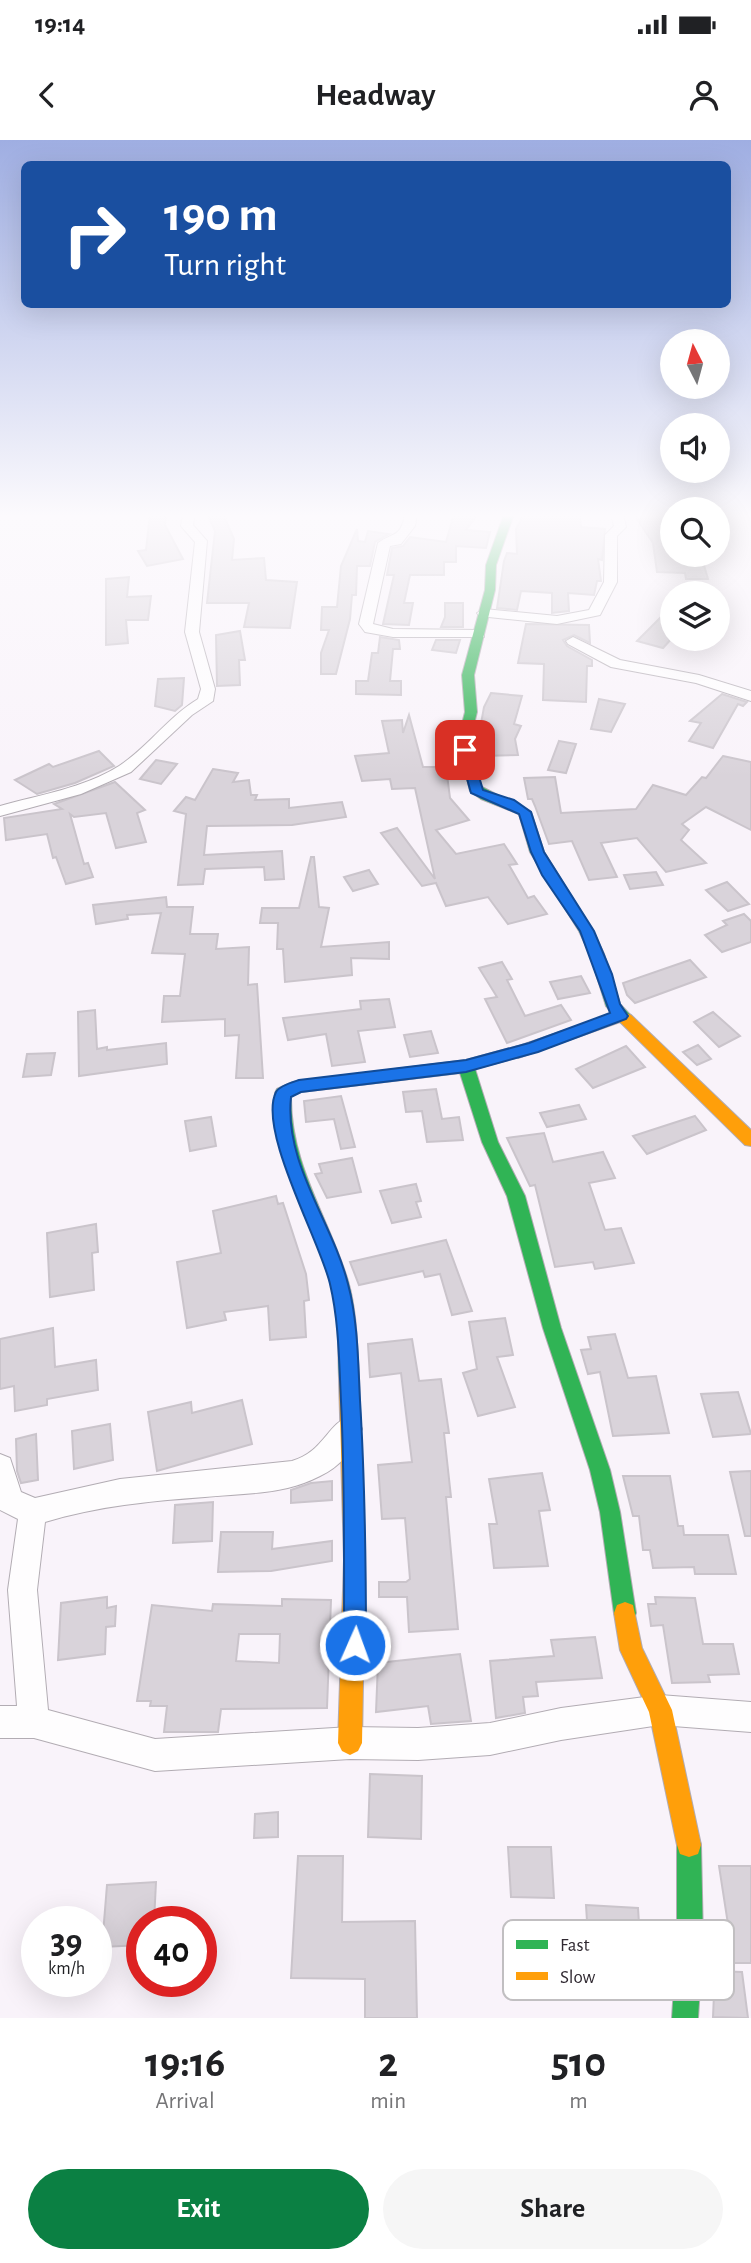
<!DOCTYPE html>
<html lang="en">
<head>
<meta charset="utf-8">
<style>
  :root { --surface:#fff; --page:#f6f6f6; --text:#202124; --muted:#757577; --accent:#0b8043 }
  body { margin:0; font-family:"Alegreya Sans",sans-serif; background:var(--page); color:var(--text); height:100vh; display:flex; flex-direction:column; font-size:26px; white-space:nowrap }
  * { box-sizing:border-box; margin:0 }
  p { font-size:23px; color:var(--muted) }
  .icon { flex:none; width:38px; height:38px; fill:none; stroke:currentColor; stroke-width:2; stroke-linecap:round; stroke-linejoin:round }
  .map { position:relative; height:1878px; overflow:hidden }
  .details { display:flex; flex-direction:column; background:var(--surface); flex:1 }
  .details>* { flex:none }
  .hud { position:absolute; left:21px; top:21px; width:710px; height:147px; border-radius:10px; box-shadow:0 7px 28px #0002; background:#1a4fa0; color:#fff; overflow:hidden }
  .needle { width:46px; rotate:354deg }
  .controls { position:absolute; left:660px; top:189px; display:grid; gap:14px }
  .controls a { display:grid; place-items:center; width:70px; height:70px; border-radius:50%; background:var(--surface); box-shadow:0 7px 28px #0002; font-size:35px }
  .speed { position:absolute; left:21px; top:1766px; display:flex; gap:14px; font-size:35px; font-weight:700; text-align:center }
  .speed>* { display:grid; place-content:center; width:91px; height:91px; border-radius:50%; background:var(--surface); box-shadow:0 7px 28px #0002; line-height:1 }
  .speed small { font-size:18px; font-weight:400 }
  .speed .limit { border:10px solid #d22; background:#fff; color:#111 }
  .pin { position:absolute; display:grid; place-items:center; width:60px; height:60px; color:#fff; margin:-30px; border-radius:14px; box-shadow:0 4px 10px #0006 }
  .me { position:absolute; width:77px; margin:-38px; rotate:2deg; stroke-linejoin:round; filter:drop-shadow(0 0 5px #0008) }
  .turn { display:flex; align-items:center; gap:24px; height:147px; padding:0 28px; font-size:32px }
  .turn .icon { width:91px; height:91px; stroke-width:2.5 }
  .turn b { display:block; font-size:49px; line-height:60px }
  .eta { display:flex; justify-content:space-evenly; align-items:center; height:119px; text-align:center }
  .eta b { font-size:42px; font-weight:700; line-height:49px }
  .cta { display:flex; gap:14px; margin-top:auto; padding:14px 28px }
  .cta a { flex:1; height:80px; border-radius:42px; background:var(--accent); color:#fff; font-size:28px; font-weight:700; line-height:80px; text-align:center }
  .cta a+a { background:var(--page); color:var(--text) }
  .status { display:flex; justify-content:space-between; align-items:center; height:49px; padding:0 35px; background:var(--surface); direction:ltr }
  .status svg { height:19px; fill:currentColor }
  header { display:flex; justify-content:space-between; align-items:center; height:91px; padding:0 28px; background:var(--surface); font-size:32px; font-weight:700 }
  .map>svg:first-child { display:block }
</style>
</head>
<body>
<div class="status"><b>19:14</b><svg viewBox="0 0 49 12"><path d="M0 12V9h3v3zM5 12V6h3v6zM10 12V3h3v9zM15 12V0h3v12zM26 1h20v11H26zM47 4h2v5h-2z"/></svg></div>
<header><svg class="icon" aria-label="back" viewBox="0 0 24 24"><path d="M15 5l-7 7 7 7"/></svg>Headway<svg class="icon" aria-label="person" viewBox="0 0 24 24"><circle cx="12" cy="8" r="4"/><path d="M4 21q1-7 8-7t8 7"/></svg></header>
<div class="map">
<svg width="751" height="1878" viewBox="0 0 751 1878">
  <rect width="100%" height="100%" fill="#f9f3fa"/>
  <!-- building -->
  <g fill="#d9d3da" stroke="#cac4cb" stroke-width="2" fill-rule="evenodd">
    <path d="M 150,374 L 166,374 L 165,385 L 183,419 L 147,426 L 138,411 L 146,410 Z"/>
    <path d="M 223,374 L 234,399 L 232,420 L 264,418 L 266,440 L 297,442 L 290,488 L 244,487 L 249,463 L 207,463 L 215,391 L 208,375 Z"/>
    <path d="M 454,374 L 478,374 L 466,390 L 490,392 L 486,408 L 456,406 L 456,422 L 444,422 L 444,435 L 410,435 L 404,463 L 413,463 L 409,485 L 383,484 L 394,435 L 387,435 L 392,408 L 403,406 L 410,397 L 446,402 Z"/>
    <path d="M 524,374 L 580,374 L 581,387 L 605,389 L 602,420 L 598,419 L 601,441 L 597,441 L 594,455 L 568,453 L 569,471 L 552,473 L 552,453 L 521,451 L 517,470 L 497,468 L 504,421 L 507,413 L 517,414 L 516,389 Z"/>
    <path d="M 640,374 L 663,374 L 672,390 L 672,415 L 701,415 L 708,439 L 686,439 L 685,433 L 657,432 L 653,403 L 635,376 Z"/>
    <path d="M 357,389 L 358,401 L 365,402 L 368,391 L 389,394 L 375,402 L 370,426 L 357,426 L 356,455 L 352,455 L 350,479 L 336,534 L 321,534 L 321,513 L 329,490 L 321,490 L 322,467 L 337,467 L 341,426 Z"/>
    <path d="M 129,437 L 127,457 L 151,456 L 148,480 L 126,480 L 128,503 L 106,505 L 106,439 Z"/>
    <path d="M 445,463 L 463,463 L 463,487 L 441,487 L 445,477 Z"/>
    <path d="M 672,466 L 672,498 L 663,508 L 637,501 Z"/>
    <path d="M 526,484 L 589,485 L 590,503 L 574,495 L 563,500 L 567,506 L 592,520 L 592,526 L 587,526 L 586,562 L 543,560 L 544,524 L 518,523 Z"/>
    <path d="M 240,491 L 245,520 L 239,520 L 240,545 L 217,546 L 216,495 Z"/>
    <path d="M 380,497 L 399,500 L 400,509 L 393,509 L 390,541 L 401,541 L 401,555 L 356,554 L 356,541 L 368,541 L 372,513 L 378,513 Z"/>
    <path d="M 436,500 L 460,500 L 456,513 L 432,510 Z"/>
    <path d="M 184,538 L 182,565 L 175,571 L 155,566 L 158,539 Z"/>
    <path d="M 491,553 L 522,556 L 514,584 L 521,586 L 515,599 L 518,615 L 481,616 L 478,600 L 484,567 Z"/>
    <path d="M 722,554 L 747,562 L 743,566 L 738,564 L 713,608 L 689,601 L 701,583 L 690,581 Z"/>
    <path d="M 599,559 L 625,564 L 611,592 L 591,589 Z"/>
    <path d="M 409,575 L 423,627 L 446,627 L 450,658 L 469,680 L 436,690 L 456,714 L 504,704 L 517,724 L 509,725 L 528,758 L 534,756 L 547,774 L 508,784 L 488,757 L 446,766 L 436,743 L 422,746 L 381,693 L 397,688 L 435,739 L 415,648 L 392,649 L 390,639 L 362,641 L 355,616 L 389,613 L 382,581 L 402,580 L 403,593 Z"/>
    <path d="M 559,601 L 576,604 L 566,633 L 548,630 Z"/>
    <path d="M 99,611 L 114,626 L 75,643 L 37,654 L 15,640 L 49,624 L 53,627 Z"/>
    <path d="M 723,616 L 751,622 L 751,690 L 706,667 L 682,684 L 689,690 L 681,700 L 706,723 L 666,732 L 637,698 L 601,703 L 617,737 L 589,740 L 572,701 L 549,704 L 535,666 L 532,659 L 528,659 L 524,638 L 555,637 L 561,673 L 636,669 L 653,645 L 686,655 L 702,637 L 706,638 Z"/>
    <path d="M 156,620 L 177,624 L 161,644 L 140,639 Z"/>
    <path d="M 213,629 L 238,633 L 233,642 L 249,640 L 251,655 L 257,655 L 255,660 L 289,659 L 289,668 L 342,662 L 346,677 L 292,685 L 207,686 L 204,715 L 282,711 L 284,739 L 265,740 L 264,727 L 205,729 L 203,744 L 178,745 L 186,674 L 174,671 L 186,657 L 195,660 Z"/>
    <path d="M 115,642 L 145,670 L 137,673 L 146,702 L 116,708 L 106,673 L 74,677 L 70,674 L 84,724 L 88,723 L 93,737 L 66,744 L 56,717 L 53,718 L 47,694 L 6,700 L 4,678 L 62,669 L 54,664 Z"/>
    <path d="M 311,717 L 314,717 L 319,767 L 329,768 L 321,807 L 389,802 L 389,819 L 351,818 L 352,835 L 285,842 L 283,809 L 277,809 L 278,783 L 260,783 L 262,768 L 299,768 Z"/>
    <path d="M 369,730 L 378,744 L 353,751 L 344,737 Z"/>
    <path d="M 656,732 L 663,745 L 630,749 L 624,735 Z"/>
    <path d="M 727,742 L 749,764 L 728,771 L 706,750 Z"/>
    <path d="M 166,757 L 167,767 L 193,767 L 190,794 L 218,794 L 216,809 L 249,807 L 248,845 L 257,844 L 263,938 L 236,938 L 239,895 L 225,896 L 225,879 L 162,882 L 164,856 L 180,856 L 185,814 L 152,813 L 161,773 L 127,775 L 128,779 L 96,784 L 93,765 Z"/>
    <path d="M 744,774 L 751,781 L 751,802 L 722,812 L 705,795 L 727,785 L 723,781 Z"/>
    <path d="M 690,820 L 706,837 L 635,863 L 627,855 L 623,843 Z"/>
    <path d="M 502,822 L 512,839 L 507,840 L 525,876 L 561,865 L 571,880 L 507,903 L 485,859 L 497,857 L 479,828 Z"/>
    <path d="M 581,836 L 590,853 L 558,859 L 550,842 Z"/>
    <path d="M 389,859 L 395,887 L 358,891 L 365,922 L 332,926 L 326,894 L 288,900 L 283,878 L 361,869 L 360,861 Z"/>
    <path d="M 95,870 L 97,909 L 107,907 L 107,910 L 166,903 L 167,924 L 79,936 L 78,872 Z"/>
    <path d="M 713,872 L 740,896 L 719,907 L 694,882 Z"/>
    <path d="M 431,891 L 438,913 L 410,917 L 404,895 Z"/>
    <path d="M 698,905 L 711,919 L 697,925 L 683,912 Z"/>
    <path d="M 626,906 L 645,927 L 593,948 L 576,929 Z"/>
    <path d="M 55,913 L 51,935 L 23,937 L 27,914 Z"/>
    <path d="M 436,949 L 442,979 L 459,977 L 463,1000 L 427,1002 L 422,971 L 406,972 L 403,952 Z"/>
    <path d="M 341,956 L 355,1007 L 341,1009 L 334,979 L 306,982 L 304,961 Z"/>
    <path d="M 579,965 L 586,979 L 547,987 L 540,973 Z"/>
    <path d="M 695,976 L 706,990 L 647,1014 L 633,996 Z"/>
    <path d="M 211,977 L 216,1006 L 190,1011 L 185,981 Z"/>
    <path d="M 544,993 L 553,1022 L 603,1012 L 615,1038 L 589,1043 L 605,1090 L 621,1088 L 634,1123 L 595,1129 L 593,1122 L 555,1127 L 535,1045 L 530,1046 L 507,998 Z"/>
    <path d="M 352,1018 L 361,1052 L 327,1058 L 315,1034 L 322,1033 L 319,1024 Z"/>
    <path d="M 416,1044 L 421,1061 L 416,1062 L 421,1077 L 392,1083 L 380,1051 Z"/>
    <path d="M 276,1056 L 278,1064 L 283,1063 L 306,1134 L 309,1160 L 304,1161 L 306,1197 L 270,1200 L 268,1166 L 224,1172 L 226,1180 L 187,1188 L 177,1122 L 221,1113 L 213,1071 Z"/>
    <path d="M 96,1084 L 98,1112 L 92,1113 L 94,1150 L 50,1157 L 47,1093 Z"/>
    <path d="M 446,1100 L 472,1171 L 452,1175 L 440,1134 L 425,1137 L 423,1131 L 359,1145 L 350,1122 Z"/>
    <path d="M 505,1178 L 513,1215 L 497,1217 L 515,1267 L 478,1276 L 463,1233 L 477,1229 L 469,1182 Z"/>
    <path d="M 53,1188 L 55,1227 L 96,1220 L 98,1250 L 47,1259 L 47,1265 L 15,1271 L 14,1246 L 0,1249 L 0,1199 Z"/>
    <path d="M 615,1194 L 628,1238 L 656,1236 L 669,1293 L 613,1296 L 600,1232 L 588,1234 L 581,1210 L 591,1209 L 588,1197 Z"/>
    <path d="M 412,1199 L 419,1241 L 441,1239 L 449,1293 L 444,1293 L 451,1357 L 446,1357 L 458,1489 L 409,1492 L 407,1457 L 379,1457 L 379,1442 L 406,1442 L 410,1439 L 405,1378 L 382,1379 L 378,1325 L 412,1322 L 401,1233 L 370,1237 L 368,1204 Z"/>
    <path d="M 738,1252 L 751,1294 L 713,1297 L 701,1254 Z"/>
    <path d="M 242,1260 L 252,1304 L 157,1331 L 148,1272 L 191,1262 L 192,1273 Z"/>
    <path d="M 110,1284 L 113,1320 L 74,1329 L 72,1291 Z"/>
    <path d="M 36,1294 L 38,1340 L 21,1343 L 17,1331 L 16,1299 Z"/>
    <path d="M 751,1331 L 751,1396 L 745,1396 L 730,1332 Z"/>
    <path d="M 542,1333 L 550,1370 L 539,1371 L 548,1426 L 494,1428 L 489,1384 L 497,1384 L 489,1339 Z"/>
    <path d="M 623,1336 L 670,1336 L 678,1386 L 683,1386 L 684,1395 L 728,1395 L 736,1434 L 695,1434 L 694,1427 L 653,1428 L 650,1410 L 643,1410 L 639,1376 L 633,1376 Z"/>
    <path d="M 332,1341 L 332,1360 L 291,1363 L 291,1350 L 311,1343 Z"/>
    <path d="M 213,1362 L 212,1401 L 173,1403 L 175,1365 Z"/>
    <path d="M 221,1392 L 273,1392 L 272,1409 L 332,1401 L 332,1421 L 271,1431 L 218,1432 Z"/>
    <path d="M 107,1457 L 107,1468 L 116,1466 L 115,1486 L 106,1487 L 105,1514 L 58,1520 L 61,1463 Z"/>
    <path d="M 655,1457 L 695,1458 L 703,1504 L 733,1504 L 739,1534 L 708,1535 L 710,1542 L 672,1543 L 663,1485 L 651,1486 L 648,1464 L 656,1464 Z"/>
    <path d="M 282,1459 L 331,1460 L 327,1568 L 221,1569 L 218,1592 L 164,1592 L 167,1566 L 150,1566 L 151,1561 L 137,1561 L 152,1465 L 212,1471 L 213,1464 L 282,1466 ZM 239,1494 L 280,1494 L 279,1523 L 236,1521 Z"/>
    <path d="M 595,1497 L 602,1538 L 536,1542 L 538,1556 L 523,1557 L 525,1573 L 496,1578 L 490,1521 L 554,1516 L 551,1500 Z"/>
    <path d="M 460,1514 L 471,1581 L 431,1584 L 428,1566 L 376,1572 L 378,1523 Z"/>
    <path d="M 370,1634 L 422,1636 L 421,1699 L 368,1697 Z"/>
    <path d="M 278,1672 L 278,1697 L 254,1698 L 255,1674 Z"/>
    <path d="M 508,1707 L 551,1707 L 554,1758 L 511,1757 Z"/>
    <path d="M 298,1716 L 343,1716 L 342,1782 L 415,1781 L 417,1878 L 365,1878 L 365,1839 L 291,1838 Z"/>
    <path d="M 719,1726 L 751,1726 L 751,1823 L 734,1823 Z"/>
    <path d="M 156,1742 L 154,1782 L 142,1782 L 142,1805 L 102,1807 L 107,1745 Z"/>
    <path d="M 586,1765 L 638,1768 L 641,1816 L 589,1813 Z"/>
    <path d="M 715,1831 L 742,1832 L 748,1878 L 713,1877 Z"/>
  </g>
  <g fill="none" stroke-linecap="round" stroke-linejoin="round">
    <defs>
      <g id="street">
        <path d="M 183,374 L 195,374 L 193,385 L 207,401 L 199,492 L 215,549 L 213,561 L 192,575 L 131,632 L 81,654 L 0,676 L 0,666 C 39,655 84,648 119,626 C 148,607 168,577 198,559 L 201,549 L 185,492 L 195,402 L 181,386 Z"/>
        <path d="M 405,374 L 417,374 L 415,386 L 401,404 L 390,406 L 373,484 L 393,489 L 479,490 L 484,491 L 484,497 L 393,497 L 365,492 L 359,484 L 378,403 C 393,392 401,398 405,374 Z"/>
        <path d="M 611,374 L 623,374 L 626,387 L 617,396 L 617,442 L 600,475 L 557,484 L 479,476 L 477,473 L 484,469 L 557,476 L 589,470 L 604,442 L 605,395 L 614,386 Z"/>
        <path d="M 573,497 L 620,520 L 699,535 L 751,551 L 751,561 L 696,543 L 611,527 L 568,504 L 566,501 Z"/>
        <path d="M 349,1276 L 358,1280 L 362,1289 C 354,1309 340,1327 320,1336 C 284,1355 244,1353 205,1357 C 151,1361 97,1366 45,1382 L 37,1450 L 48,1570 L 155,1599 L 350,1587 L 418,1588 L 490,1583 L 561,1568 L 660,1555 L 751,1562 L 751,1592 L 660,1585 L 561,1600 L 490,1615 L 418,1620 L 350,1619 L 155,1631 L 34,1598 L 0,1598 L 0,1566 L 17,1566 L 8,1450 L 18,1379 L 0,1370 L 0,1314 L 10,1318 L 21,1352 L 35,1358 L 120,1339 L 292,1321 C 323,1312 327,1285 349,1276 Z"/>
      </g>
      <g id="fast">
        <path d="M 504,374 L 514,374 L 496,425 L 495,450 L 474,535 L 477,572 L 470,600 L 480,646 L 531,672 L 544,712 L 593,791 L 604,814 L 620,864 L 634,879 L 626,884 L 621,883 L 606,866 L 590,814 L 579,791 L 530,712 L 519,674 L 481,659 L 470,651 L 458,600 L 465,572 L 462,535 L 485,450 L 486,425 Z"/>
        <path d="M 518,906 L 523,908 L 526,912 L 523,916 L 475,929 L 498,1002 L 525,1056 L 561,1188 L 610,1330 L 620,1372 L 636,1473 L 633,1481 L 625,1484 L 617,1481 L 614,1473 L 600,1372 L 590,1330 L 543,1188 L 507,1056 L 482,1002 L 460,933 L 301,952 L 291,956 C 290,1025 329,1078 348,1141 C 357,1172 357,1206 359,1238 L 356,1244 L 349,1247 L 342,1244 L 339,1238 C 338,1206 339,1173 330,1142 C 311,1073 273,1029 275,953 L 277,949 L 293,942 L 466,920 Z"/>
        <path d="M 689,1693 L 698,1696 L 701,1705 L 703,1801 L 698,1878 L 672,1878 L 677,1801 L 677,1705 L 680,1696 Z"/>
      </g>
      <g id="slow">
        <path d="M 621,871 L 631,875 L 751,990 L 751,1006 L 745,1005 L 620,882 L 518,918 L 510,912 L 513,908 Z"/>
        <path d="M 349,1229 L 356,1232 L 359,1238 L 365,1420 L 362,1603 L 358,1611 L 350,1615 L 342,1611 L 338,1603 L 344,1420 L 339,1238 L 342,1232 Z"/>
        <path d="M 625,1462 L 633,1465 L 642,1508 L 672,1570 L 701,1705 L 698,1714 L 689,1717 L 680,1714 L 677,1705 L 649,1572 L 620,1510 L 614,1473 L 617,1465 Z"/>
      </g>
    </defs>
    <!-- street casing -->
    <use href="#street" stroke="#b2acb3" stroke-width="2"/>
    <!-- fast casing -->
    <use href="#fast" stroke="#b2acb3" stroke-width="2"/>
    <!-- slow casing -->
    <use href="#slow" stroke="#b2acb3" stroke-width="2"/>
    <!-- street -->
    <use href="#street" fill="#fefdfe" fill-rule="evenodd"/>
    <!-- fast -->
    <use href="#fast" fill="#30b455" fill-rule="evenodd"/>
    <!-- slow -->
    <use href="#slow" fill="#ff9f0a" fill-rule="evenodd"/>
  </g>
  <!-- sky -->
  <linearGradient id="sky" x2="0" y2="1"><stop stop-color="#9faee2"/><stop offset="0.59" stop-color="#fcfafd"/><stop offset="1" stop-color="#fcfafd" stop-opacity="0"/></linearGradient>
  <rect width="751" height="637" fill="url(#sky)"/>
  <!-- route -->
  <path fill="#1a73e8" stroke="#114b97" stroke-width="2" d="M 465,606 L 471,610 L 483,650 L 514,660 L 531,672 L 544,712 L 594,791 L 612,834 L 620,864 L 628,876 L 626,879 L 538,912 L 466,932 L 301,952 L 291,957 C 284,1024 332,1081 348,1144 C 358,1181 358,1222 360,1260 C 365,1342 366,1423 366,1505 L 363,1513 L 355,1517 L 347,1513 L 344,1505 C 344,1424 345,1342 341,1261 C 339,1222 339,1182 330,1144 C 321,1103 257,990 276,952 C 279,946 293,942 299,940 L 466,920 L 529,903 L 610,873 L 580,791 L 542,735 L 531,712 L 519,674 L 471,653 L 459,610 Z"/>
  <!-- legend -->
  <rect x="503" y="1780" width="231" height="80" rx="10" fill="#fff" stroke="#c1bfc1" stroke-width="2"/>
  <rect x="516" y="1800" width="32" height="9" fill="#30b455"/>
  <rect x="516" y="1832" width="32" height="8" fill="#ff9f0a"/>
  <g font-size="19" fill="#302931">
    <text x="560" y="1811">Fast</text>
    <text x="560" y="1843">Slow</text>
  </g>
</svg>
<div class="controls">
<a><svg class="needle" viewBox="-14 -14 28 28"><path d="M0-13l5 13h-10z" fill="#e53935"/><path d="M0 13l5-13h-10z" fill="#757577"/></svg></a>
<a><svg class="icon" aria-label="sound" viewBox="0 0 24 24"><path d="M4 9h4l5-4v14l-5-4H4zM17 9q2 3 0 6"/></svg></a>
<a><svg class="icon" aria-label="search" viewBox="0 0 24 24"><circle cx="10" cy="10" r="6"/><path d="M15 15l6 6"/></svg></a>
<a><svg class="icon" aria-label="layers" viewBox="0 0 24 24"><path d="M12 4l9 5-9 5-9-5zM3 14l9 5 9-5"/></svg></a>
</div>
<div class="speed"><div>39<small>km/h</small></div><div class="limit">40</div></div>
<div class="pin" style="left:465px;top:610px;background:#d93025"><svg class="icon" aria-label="arrive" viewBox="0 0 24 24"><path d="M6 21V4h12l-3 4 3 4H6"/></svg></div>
<svg class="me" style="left:355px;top:1505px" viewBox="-20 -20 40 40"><circle r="17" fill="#1a73e8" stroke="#fff" stroke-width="3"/><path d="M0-11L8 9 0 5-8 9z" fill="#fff"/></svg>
<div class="hud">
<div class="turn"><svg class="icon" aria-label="right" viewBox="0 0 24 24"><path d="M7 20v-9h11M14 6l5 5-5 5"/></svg><div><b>190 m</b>Turn right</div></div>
</div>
</div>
<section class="details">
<div class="eta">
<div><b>19:16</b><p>Arrival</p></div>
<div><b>2</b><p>min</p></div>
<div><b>510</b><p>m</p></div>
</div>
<div class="cta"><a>Exit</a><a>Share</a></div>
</section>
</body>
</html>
